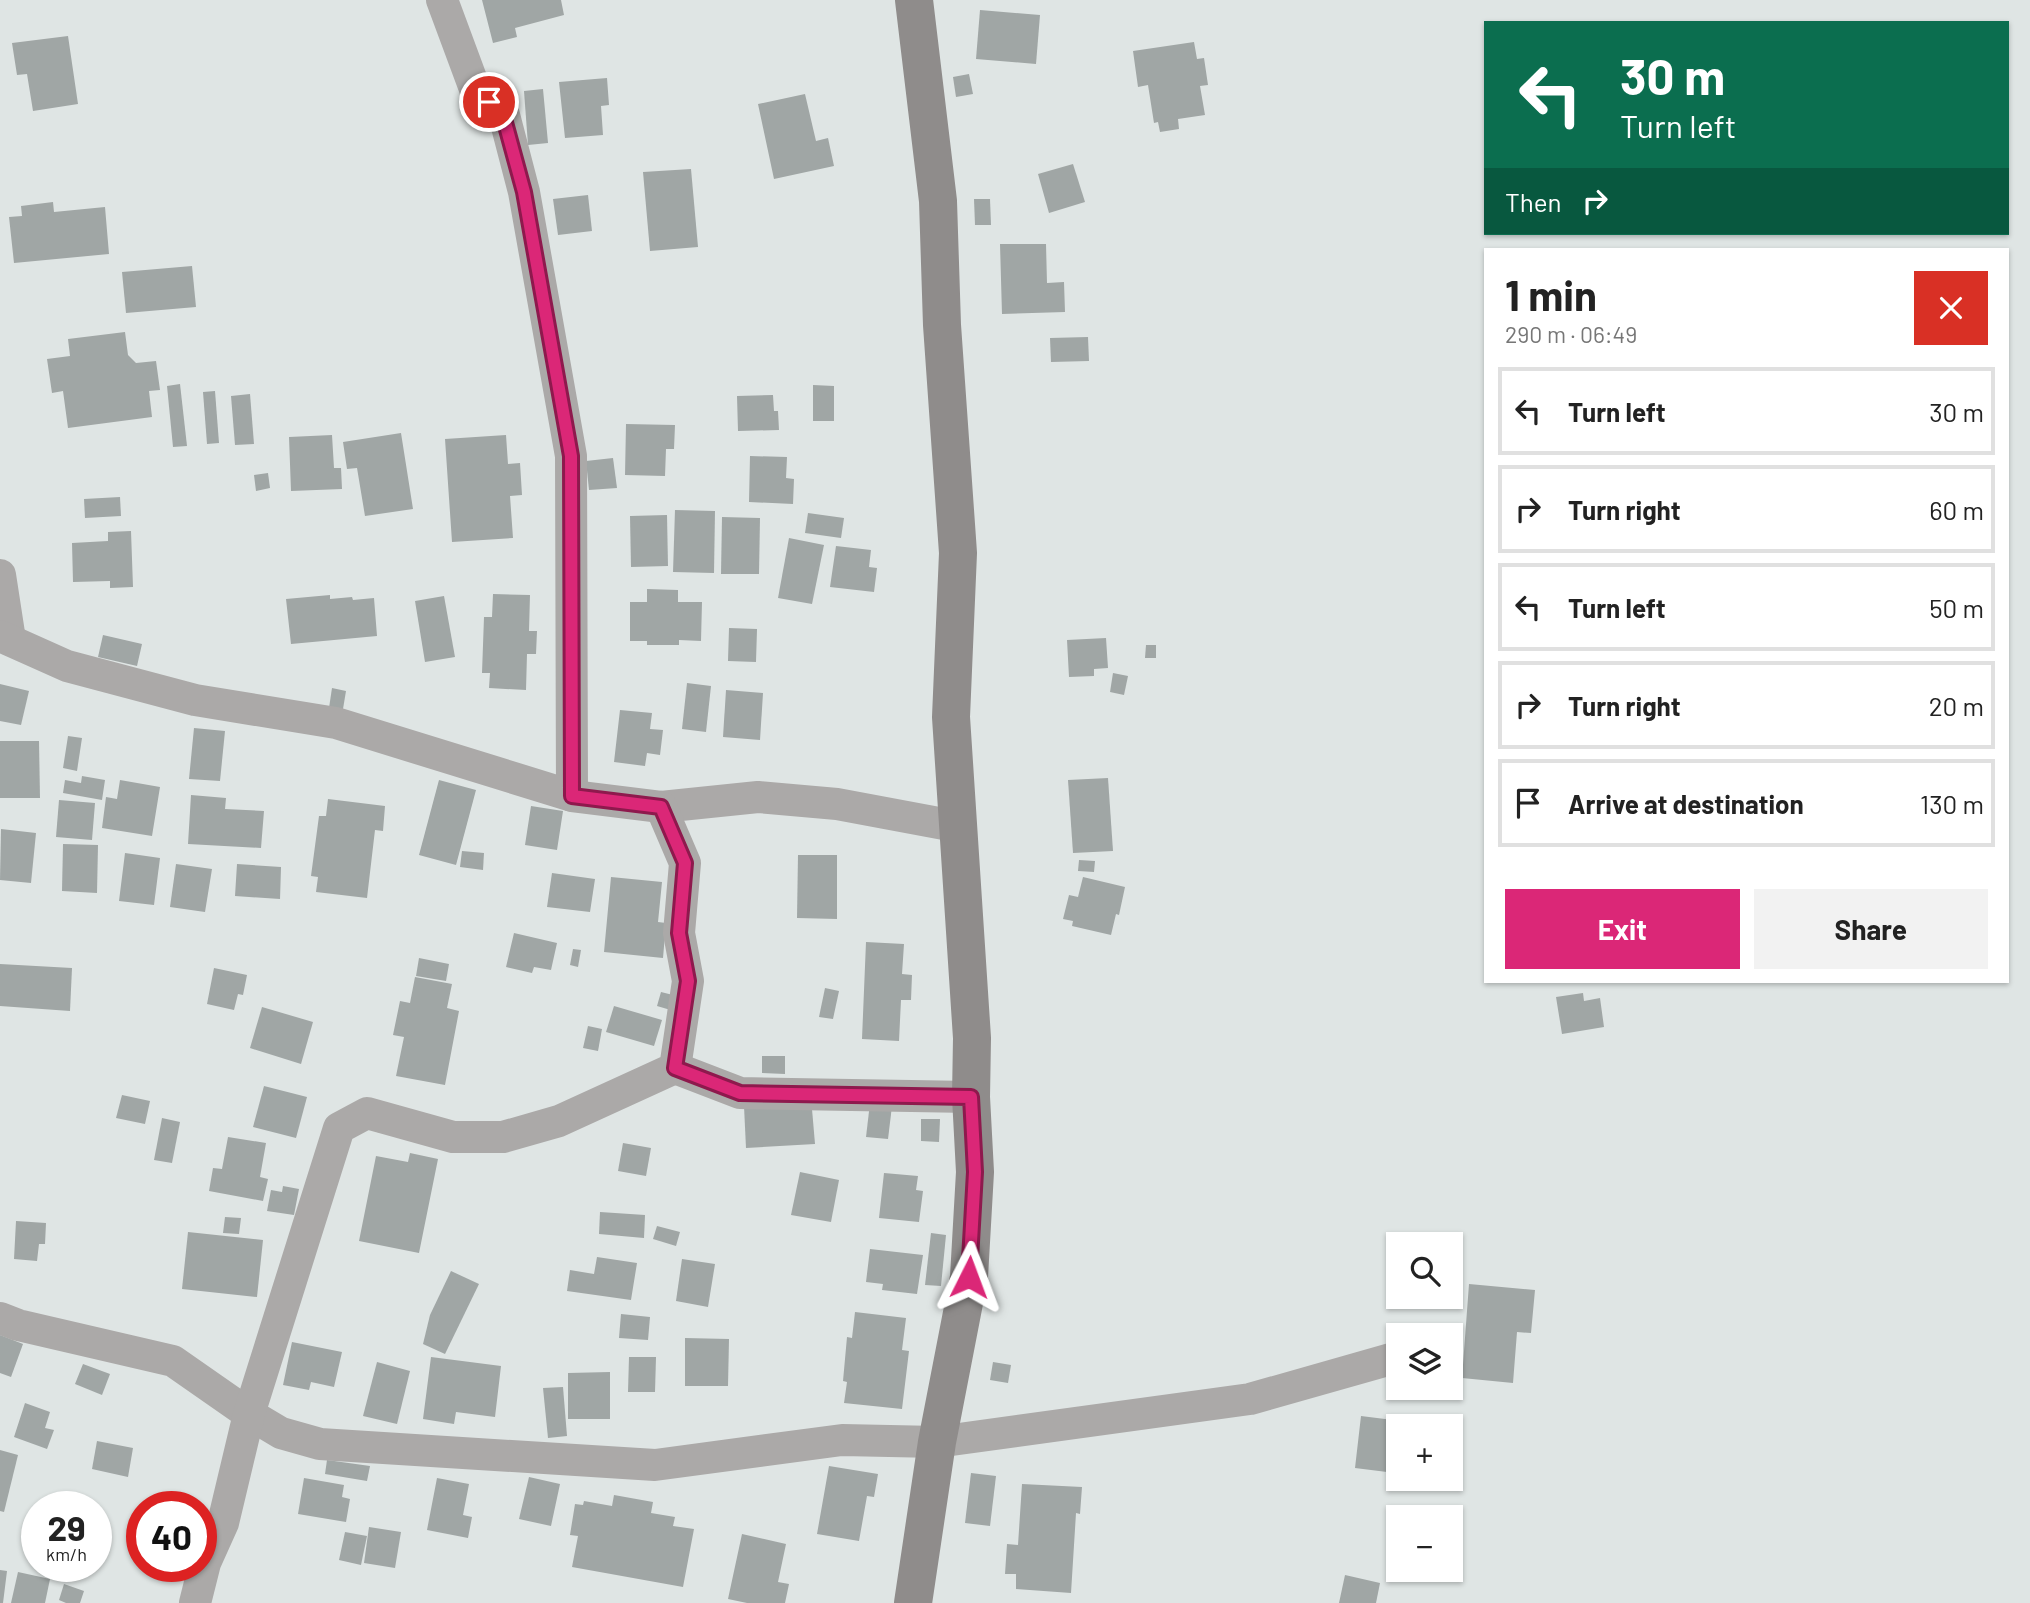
<!DOCTYPE html>
<html lang="en">
<head>
<meta charset="utf-8">
<style>
  :root { --surface:#fff; --page:#f2f2f2; --text:#222; --muted:#767676; --line:#e0e0e0; --accent:#db2777 }
  body { margin:0; font-family:Barlow,sans-serif; background:var(--page); color:var(--text); height:100vh; display:flex; flex-direction:column; font-size:26px; white-space:nowrap }
  * { box-sizing:border-box; margin:0 }
  p { font-size:23px; color:var(--muted) }
  .icon { flex:none; width:38px; height:38px; fill:none; stroke:currentColor; stroke-width:2; stroke-linecap:round; stroke-linejoin:round }
  .map { position:relative; flex:1; overflow:hidden }
  .drawer { position:absolute; left:1484px; top:248px; width:525px; height:735px; display:flex; flex-direction:column; background:var(--surface); border-radius:0px; box-shadow:0 2px 5px #0004 }
  .drawer>* { flex:none }
  .guide { position:absolute; left:1484px; top:21px; width:525px; height:214px; border-radius:0px; box-shadow:0 2px 5px #0004; background:#0b6e4f; color:#fff; overflow:hidden }
  .tools { position:absolute; left:1386px; top:1232px; display:grid; gap:14px }
  .tools a { display:grid; place-items:center; width:77px; height:77px; border-radius:0px; background:var(--surface); box-shadow:0 2px 5px #0004; font-size:35px }
  .speed { position:absolute; left:21px; top:1491px; display:flex; gap:14px; font-size:35px; font-weight:700; text-align:center }
  .speed>* { display:grid; place-content:center; width:91px; height:91px; border-radius:50%; background:var(--surface); box-shadow:0 2px 5px #0004; line-height:1 }
  .speed small { font-size:18px; font-weight:400 }
  .speed .limit { border:10px solid #d22; background:#fff; color:#111 }
  .pin { position:absolute; display:grid; place-items:center; width:60px; height:60px; color:#fff; margin:-30px; border:4px solid #fff; border-radius:50%; box-shadow:0 2px 7px #0007 }
  .me { position:absolute; width:77px; margin:-38px; rotate:3deg; stroke-linejoin:round; filter:drop-shadow(0 0 5px #0008) }
  .turn { display:flex; align-items:center; gap:24px; height:147px; padding:0 21px; font-size:32px }
  .turn .icon { width:91px; height:91px; stroke-width:2.5 }
  .turn b { display:block; font-size:49px; line-height:60px }
  .then { display:flex; align-items:center; height:66px; padding:0 21px; background:#0003; gap:14px; font-size:26px }
  .round { display:grid; place-items:center; flex:none; width:74px; height:74px; border-radius:0px; background:var(--page) }
  .headline { display:flex; align-items:center; justify-content:space-between; height:119px; padding:0 21px }
  h1 { font-size:42px; font-weight:700; line-height:52px }
  .primary-button { display:flex; gap:14px; margin-top:auto; padding:14px 21px }
  .primary-button a { flex:1; height:80px; border-radius:0px; background:var(--accent); color:#fff; font-size:28px; font-weight:700; line-height:80px; text-align:center }
  .primary-button a+a { background:var(--page); color:var(--text) }
  ul { padding:0; list-style:none }
  li { display:flex; align-items:center; gap:21px; height:88px; margin:0 14px 10px; padding:0 7px; border:4px solid var(--line); border-radius:0px }
  li div { flex:1 }
  li b { display:block; font-size:26px }
  li em { font-style:normal }
  .map>svg:first-child { display:block }
</style>
</head>
<body>
<div class="map">
<svg width="2030" height="1603" viewBox="0 0 2030 1603">
  <rect width="100%" height="100%" fill="#dfe5e4"/>
  <!-- building -->
  <g fill="#a0a6a5">
    <path d="M 482,0 L 561,0 L 564,15 L 515,28 L 517,37 L 493,43 Z"/>
    <path d="M 980,10 L 1040,15 L 1036,64 L 976,59 Z"/>
    <path d="M 68,36 L 78,104 L 33,111 L 27,74 L 17,75 L 12,43 Z"/>
    <path d="M 1194,42 L 1197,59 L 1204,58 L 1208,85 L 1200,86 L 1205,115 L 1178,119 L 1179,129 L 1160,132 L 1158,122 L 1154,123 L 1148,85 L 1138,87 L 1133,51 Z"/>
    <path d="M 969,74 L 973,94 L 956,97 L 953,77 Z"/>
    <path d="M 607,78 L 609,105 L 601,106 L 603,135 L 565,138 L 559,82 Z"/>
    <path d="M 543,89 L 548,143 L 528,145 L 524,91 Z"/>
    <path d="M 805,94 L 816,141 L 828,138 L 834,166 L 774,179 L 758,104 Z"/>
    <path d="M 1073,164 L 1085,202 L 1049,213 L 1038,174 Z"/>
    <path d="M 691,169 L 698,247 L 650,251 L 643,172 Z"/>
    <path d="M 588,195 L 592,231 L 558,235 L 553,199 Z"/>
    <path d="M 974,199 L 990,199 L 991,225 L 975,225 Z"/>
    <path d="M 53,202 L 54,212 L 105,207 L 109,254 L 14,263 L 9,217 L 22,216 L 21,206 Z"/>
    <path d="M 1000,244 L 1046,244 L 1047,283 L 1064,282 L 1065,312 L 1002,314 Z"/>
    <path d="M 192,266 L 196,307 L 126,313 L 122,272 Z"/>
    <path d="M 125,332 L 128,355 L 136,363 L 156,361 L 160,390 L 149,391 L 152,417 L 68,428 L 63,391 L 52,393 L 47,359 L 70,356 L 68,339 Z"/>
    <path d="M 1088,337 L 1089,361 L 1051,362 L 1050,338 Z"/>
    <path d="M 180,384 L 187,446 L 173,447 L 167,386 Z"/>
    <path d="M 813,385 L 834,386 L 834,421 L 813,421 Z"/>
    <path d="M 215,391 L 219,443 L 207,444 L 203,392 Z"/>
    <path d="M 250,394 L 254,444 L 235,445 L 231,396 Z"/>
    <path d="M 773,395 L 774,411 L 778,411 L 779,430 L 738,431 L 737,396 Z"/>
    <path d="M 626,424 L 675,425 L 674,449 L 666,449 L 665,476 L 625,475 Z"/>
    <path d="M 401,433 L 413,509 L 365,516 L 357,468 L 347,469 L 343,442 Z"/>
    <path d="M 332,435 L 334,468 L 341,468 L 342,489 L 291,491 L 289,437 Z"/>
    <path d="M 506,435 L 508,464 L 520,463 L 522,495 L 510,496 L 513,538 L 452,542 L 445,439 Z"/>
    <path d="M 750,456 L 787,457 L 786,478 L 794,479 L 793,504 L 749,502 Z"/>
    <path d="M 613,458 L 617,488 L 589,490 L 586,461 Z"/>
    <path d="M 268,473 L 270,488 L 256,491 L 254,475 Z"/>
    <path d="M 120,497 L 121,516 L 85,518 L 84,499 Z"/>
    <path d="M 675,510 L 715,511 L 714,573 L 673,572 Z"/>
    <path d="M 808,513 L 844,518 L 841,538 L 805,533 Z"/>
    <path d="M 667,515 L 668,566 L 631,567 L 630,516 Z"/>
    <path d="M 722,517 L 760,518 L 759,574 L 721,574 Z"/>
    <path d="M 131,531 L 133,587 L 110,588 L 110,581 L 73,582 L 72,543 L 108,541 L 108,532 Z"/>
    <path d="M 789,538 L 824,545 L 812,604 L 778,598 Z"/>
    <path d="M 836,546 L 871,550 L 869,567 L 877,568 L 874,592 L 830,587 Z"/>
    <path d="M 647,589 L 678,590 L 678,602 L 702,602 L 701,641 L 679,640 L 679,645 L 647,645 L 647,641 L 630,641 L 630,602 L 647,602 Z"/>
    <path d="M 493,594 L 530,595 L 529,631 L 537,631 L 536,654 L 527,654 L 526,690 L 489,688 L 490,673 L 482,673 L 484,617 L 492,617 Z"/>
    <path d="M 330,595 L 330,599 L 352,597 L 353,600 L 374,598 L 377,636 L 291,644 L 286,599 Z"/>
    <path d="M 444,596 L 455,657 L 425,662 L 415,601 Z"/>
    <path d="M 729,628 L 757,629 L 756,662 L 728,661 Z"/>
    <path d="M 103,635 L 142,644 L 137,666 L 98,657 Z"/>
    <path d="M 1106,638 L 1108,668 L 1094,669 L 1094,676 L 1069,677 L 1067,640 Z"/>
    <path d="M 1146,645 L 1156,645 L 1156,658 L 1145,658 Z"/>
    <path d="M 1113,673 L 1128,676 L 1124,695 L 1110,692 Z"/>
    <path d="M 687,683 L 711,686 L 706,732 L 682,729 Z"/>
    <path d="M 0,684 L 29,691 L 21,725 L 0,721 Z"/>
    <path d="M 332,688 L 346,691 L 343,709 L 329,708 Z"/>
    <path d="M 726,690 L 763,693 L 760,740 L 723,737 Z"/>
    <path d="M 620,710 L 652,713 L 650,729 L 663,730 L 660,755 L 647,753 L 645,766 L 614,762 Z"/>
    <path d="M 194,728 L 225,731 L 220,781 L 189,779 Z"/>
    <path d="M 68,736 L 82,738 L 77,771 L 63,768 Z"/>
    <path d="M 0,741 L 39,741 L 40,798 L 0,798 Z"/>
    <path d="M 82,776 L 105,780 L 102,800 L 63,793 L 65,780 L 81,783 Z"/>
    <path d="M 1108,778 L 1113,851 L 1073,853 L 1068,780 Z"/>
    <path d="M 120,780 L 160,787 L 152,836 L 102,828 L 106,797 L 117,799 Z"/>
    <path d="M 439,780 L 476,790 L 456,865 L 419,855 Z"/>
    <path d="M 191,795 L 226,798 L 225,809 L 264,811 L 261,848 L 188,844 Z"/>
    <path d="M 328,799 L 385,806 L 383,831 L 375,830 L 367,898 L 316,892 L 318,877 L 311,876 L 319,816 L 326,816 Z"/>
    <path d="M 59,800 L 95,803 L 92,840 L 56,837 Z"/>
    <path d="M 531,806 L 563,811 L 557,850 L 525,845 Z"/>
    <path d="M 1,829 L 36,833 L 31,883 L 0,880 Z"/>
    <path d="M 63,844 L 98,845 L 97,893 L 62,891 Z"/>
    <path d="M 462,851 L 484,853 L 483,870 L 460,867 Z"/>
    <path d="M 125,853 L 160,858 L 154,905 L 119,901 Z"/>
    <path d="M 798,855 L 837,855 L 837,919 L 797,918 Z"/>
    <path d="M 1079,860 L 1095,861 L 1094,872 L 1078,871 Z"/>
    <path d="M 176,864 L 212,869 L 205,912 L 170,907 Z"/>
    <path d="M 237,864 L 281,867 L 280,899 L 235,896 Z"/>
    <path d="M 552,873 L 595,879 L 590,912 L 547,907 Z"/>
    <path d="M 611,877 L 662,882 L 658,922 L 666,923 L 663,958 L 604,952 Z"/>
    <path d="M 1083,877 L 1125,887 L 1119,915 L 1116,914 L 1111,935 L 1072,926 L 1073,921 L 1063,919 L 1069,895 L 1078,897 Z"/>
    <path d="M 514,933 L 557,943 L 551,970 L 534,967 L 532,973 L 506,967 Z"/>
    <path d="M 866,942 L 904,944 L 902,974 L 912,975 L 911,1000 L 901,1000 L 899,1041 L 862,1039 Z"/>
    <path d="M 573,949 L 581,950 L 578,967 L 570,965 Z"/>
    <path d="M 419,958 L 449,964 L 446,981 L 416,976 Z"/>
    <path d="M 0,964 L 72,968 L 70,1011 L 0,1006 Z"/>
    <path d="M 214,968 L 247,975 L 243,995 L 238,994 L 234,1010 L 207,1004 Z"/>
    <path d="M 415,977 L 452,984 L 447,1008 L 459,1011 L 445,1085 L 396,1076 L 404,1037 L 393,1035 L 400,1001 L 410,1003 Z"/>
    <path d="M 825,988 L 839,991 L 833,1019 L 819,1017 Z"/>
    <path d="M 661,992 L 677,996 L 674,1011 L 657,1006 Z"/>
    <path d="M 1583,993 L 1584,1001 L 1600,998 L 1604,1027 L 1562,1034 L 1556,997 Z"/>
    <path d="M 614,1006 L 662,1020 L 654,1046 L 606,1032 Z"/>
    <path d="M 262,1007 L 313,1022 L 301,1064 L 250,1048 Z"/>
    <path d="M 588,1026 L 602,1029 L 598,1051 L 583,1048 Z"/>
    <path d="M 762,1056 L 785,1056 L 785,1074 L 762,1073 Z"/>
    <path d="M 264,1086 L 307,1097 L 296,1138 L 253,1127 Z"/>
    <path d="M 122,1095 L 150,1101 L 145,1124 L 116,1118 Z"/>
    <path d="M 870,1103 L 892,1106 L 888,1139 L 866,1137 Z"/>
    <path d="M 744,1106 L 812,1109 L 815,1144 L 746,1148 Z"/>
    <path d="M 162,1118 L 180,1122 L 172,1163 L 154,1160 Z"/>
    <path d="M 921,1119 L 940,1119 L 939,1142 L 921,1141 Z"/>
    <path d="M 228,1137 L 266,1143 L 260,1177 L 268,1179 L 263,1201 L 209,1191 L 213,1168 L 222,1169 Z"/>
    <path d="M 623,1143 L 651,1148 L 646,1176 L 618,1171 Z"/>
    <path d="M 410,1153 L 438,1159 L 419,1253 L 359,1241 L 376,1156 L 408,1162 Z"/>
    <path d="M 800,1172 L 839,1180 L 831,1222 L 791,1215 Z"/>
    <path d="M 884,1173 L 918,1176 L 916,1190 L 923,1191 L 919,1222 L 879,1218 Z"/>
    <path d="M 283,1186 L 299,1189 L 294,1215 L 267,1211 L 271,1190 L 282,1192 Z"/>
    <path d="M 600,1212 L 645,1215 L 644,1238 L 599,1234 Z"/>
    <path d="M 225,1217 L 241,1218 L 239,1234 L 223,1233 Z"/>
    <path d="M 16,1221 L 46,1223 L 45,1244 L 39,1244 L 37,1261 L 14,1259 Z"/>
    <path d="M 657,1226 L 680,1232 L 676,1246 L 653,1239 Z"/>
    <path d="M 188,1232 L 263,1240 L 257,1297 L 182,1289 Z"/>
    <path d="M 931,1233 L 946,1235 L 941,1286 L 925,1285 Z"/>
    <path d="M 870,1249 L 923,1255 L 917,1294 L 882,1290 L 883,1284 L 866,1282 Z"/>
    <path d="M 597,1257 L 637,1263 L 631,1300 L 567,1291 L 570,1270 L 594,1274 Z"/>
    <path d="M 682,1259 L 715,1264 L 708,1307 L 676,1301 Z"/>
    <path d="M 451,1271 L 479,1284 L 445,1354 L 423,1344 L 430,1315 Z"/>
    <path d="M 1469,1284 L 1535,1290 L 1531,1333 L 1517,1332 L 1513,1383 L 1462,1378 Z"/>
    <path d="M 855,1312 L 906,1318 L 902,1350 L 909,1351 L 902,1409 L 844,1403 L 847,1382 L 843,1381 L 847,1337 L 852,1338 Z"/>
    <path d="M 621,1314 L 650,1317 L 648,1340 L 619,1338 Z"/>
    <path d="M 0,1335 L 23,1344 L 11,1377 L 0,1373 Z"/>
    <path d="M 685,1338 L 729,1339 L 728,1386 L 685,1386 Z"/>
    <path d="M 292,1342 L 342,1352 L 334,1387 L 311,1382 L 309,1390 L 283,1385 Z"/>
    <path d="M 431,1357 L 501,1366 L 495,1417 L 456,1412 L 454,1424 L 423,1419 Z"/>
    <path d="M 629,1357 L 656,1357 L 655,1392 L 628,1392 Z"/>
    <path d="M 377,1362 L 410,1371 L 397,1424 L 363,1416 Z"/>
    <path d="M 993,1362 L 1011,1365 L 1008,1383 L 990,1380 Z"/>
    <path d="M 83,1364 L 110,1374 L 102,1395 L 75,1384 Z"/>
    <path d="M 610,1372 L 610,1419 L 568,1419 L 568,1373 Z"/>
    <path d="M 563,1387 L 567,1436 L 548,1438 L 543,1388 Z"/>
    <path d="M 25,1403 L 50,1412 L 45,1428 L 54,1430 L 47,1449 L 14,1437 Z"/>
    <path d="M 1361,1416 L 1401,1421 L 1401,1426 L 1398,1426 L 1395,1473 L 1355,1468 Z"/>
    <path d="M 97,1441 L 133,1448 L 128,1477 L 92,1469 Z"/>
    <path d="M 0,1450 L 18,1455 L 4,1512 L 0,1511 Z"/>
    <path d="M 327,1460 L 370,1466 L 367,1481 L 325,1474 Z"/>
    <path d="M 829,1466 L 878,1474 L 874,1497 L 867,1496 L 859,1541 L 817,1534 Z"/>
    <path d="M 971,1473 L 996,1476 L 990,1526 L 965,1523 Z"/>
    <path d="M 529,1477 L 560,1484 L 551,1526 L 519,1519 Z"/>
    <path d="M 304,1478 L 344,1485 L 342,1497 L 350,1499 L 346,1522 L 298,1514 Z"/>
    <path d="M 437,1478 L 469,1484 L 463,1515 L 472,1517 L 468,1538 L 427,1530 Z"/>
    <path d="M 1022,1484 L 1082,1487 L 1080,1514 L 1076,1513 L 1071,1593 L 1016,1589 L 1016,1574 L 1005,1574 L 1007,1544 L 1018,1545 Z"/>
    <path d="M 614,1495 L 653,1502 L 651,1513 L 675,1517 L 673,1526 L 694,1529 L 683,1587 L 572,1567 L 578,1536 L 570,1535 L 575,1504 L 583,1505 L 584,1501 L 612,1506 Z"/>
    <path d="M 369,1527 L 401,1532 L 395,1568 L 364,1563 Z"/>
    <path d="M 345,1532 L 367,1536 L 361,1565 L 339,1560 Z"/>
    <path d="M 742,1534 L 786,1544 L 778,1582 L 789,1584 L 785,1603 L 747,1603 L 728,1599 Z"/>
    <path d="M 0,1570 L 7,1571 L 3,1603 L 0,1603 Z"/>
    <path d="M 18,1572 L 50,1579 L 45,1603 L 11,1603 Z"/>
    <path d="M 1345,1575 L 1380,1583 L 1376,1603 L 1339,1603 Z"/>
    <path d="M 64,1584 L 84,1591 L 80,1603 L 66,1603 L 59,1600 Z"/>
  </g>
  <g fill="none" stroke-linecap="round" stroke-linejoin="round">
    <!-- street -->
    <g stroke="#aba9a8" stroke-width="32">
      <path d="M 442,0 L 475,89 L 504,115 L 524,192 L 571,456 L 572,796"/>
      <path d="M 0,575 L 10,640"/>
      <path d="M 0,636 L 67,666 L 195,700 L 336,723 L 572,796 L 661,807 L 758,797 L 837,804 L 960,827"/>
      <path d="M 675,1068 L 740,1093 L 971,1097"/>
      <path d="M 0,1318 L 18,1325 L 173,1361 L 249,1414 L 281,1433 L 320,1444 L 655,1465 L 842,1440 L 937,1442 L 1250,1399 L 1398,1357"/>
      <path d="M 195,1603 L 205,1563 L 223,1523 L 249,1414 L 339,1128 L 367,1113 L 453,1137 L 503,1137 L 559,1121 L 675,1068 L 688,981 L 679,933 L 685,863 L 661,807"/>
    </g>
    <!-- secondary -->
    <path stroke="#8f8c8b" stroke-width="38" d="M 913,1603 L 937,1442 L 969,1277 L 975,1172 L 971,1097 L 972,1038 L 951,717 L 958,553 L 942,325 L 938,201 L 914,0"/>
  </g>
  <g fill="none" stroke-linecap="round" stroke-linejoin="round">
    <defs>
      <path id="route" d="M 489,102 L 503,115 L 524,192 L 571,456 L 572,796 L 661,807 L 685,863 L 679,933 L 688,981 L 675,1068 L 740,1093 L 971,1097 L 975,1172 L 969,1277"/>
    </defs>
    <!-- route casing -->
    <use href="#route" stroke="#8e194d" stroke-width="18"/>
    <!-- route -->
    <use href="#route" stroke="#db2777" stroke-width="12"/>
  </g>
</svg>
<div class="tools">
<a><svg class="icon" aria-label="search" viewBox="0 0 24 24"><circle cx="10" cy="10" r="6"/><path d="M15 15l6 6"/></svg></a>
<a><svg class="icon" aria-label="layers" viewBox="0 0 24 24"><path d="M12 4l9 5-9 5-9-5zM3 14l9 5 9-5"/></svg></a>
<a>+</a>
<a>−</a>
</div>
<div class="speed"><div>29<small>km/h</small></div><div class="limit">40</div></div>
<div class="pin" style="left:489px;top:102px;background:#d93025"><svg class="icon" aria-label="arrive" viewBox="0 0 24 24"><path d="M6 21V4h12l-3 4 3 4H6"/></svg></div>
<svg class="me" style="left:969px;top:1277px" viewBox="-20 -20 40 40"><path d="M0-17L14 15 0 8-14 15z" fill="#db2777" stroke="#fff" stroke-width="4"/></svg>
<div class="guide">
<div class="turn"><svg class="icon" aria-label="left" viewBox="0 0 24 24"><path d="M17 20v-9H6M10 6l-5 5 5 5"/></svg><div><b>30 m</b>Turn left</div></div>
<div class="then">Then<svg class="icon" aria-label="right" viewBox="0 0 24 24"><path d="M7 20v-9h11M14 6l5 5-5 5"/></svg></div>
</div>
<section class="drawer">
<div class="headline"><div><h1>1 min</h1><p>290 m · 06:49</p></div><a class="round" style="background:#d93025;color:#fff"><svg class="icon" aria-label="close" viewBox="0 0 24 24"><path d="M6 6l12 12M18 6L6 18"/></svg></a></div>
<ul>
<li><svg class="icon" aria-label="left" viewBox="0 0 24 24"><path d="M17 20v-9H6M10 6l-5 5 5 5"/></svg><div><b>Turn left</b></div><em>30 m</em></li>
<li><svg class="icon" aria-label="right" viewBox="0 0 24 24"><path d="M7 20v-9h11M14 6l5 5-5 5"/></svg><div><b>Turn right</b></div><em>60 m</em></li>
<li><svg class="icon" aria-label="left" viewBox="0 0 24 24"><path d="M17 20v-9H6M10 6l-5 5 5 5"/></svg><div><b>Turn left</b></div><em>50 m</em></li>
<li><svg class="icon" aria-label="right" viewBox="0 0 24 24"><path d="M7 20v-9h11M14 6l5 5-5 5"/></svg><div><b>Turn right</b></div><em>20 m</em></li>
<li><svg class="icon" aria-label="arrive" viewBox="0 0 24 24"><path d="M6 21V4h12l-3 4 3 4H6"/></svg><div><b>Arrive at destination</b></div><em>130 m</em></li>
</ul>
<div class="primary-button"><a>Exit</a><a>Share</a></div>
</section>
</div>
</body>
</html>
